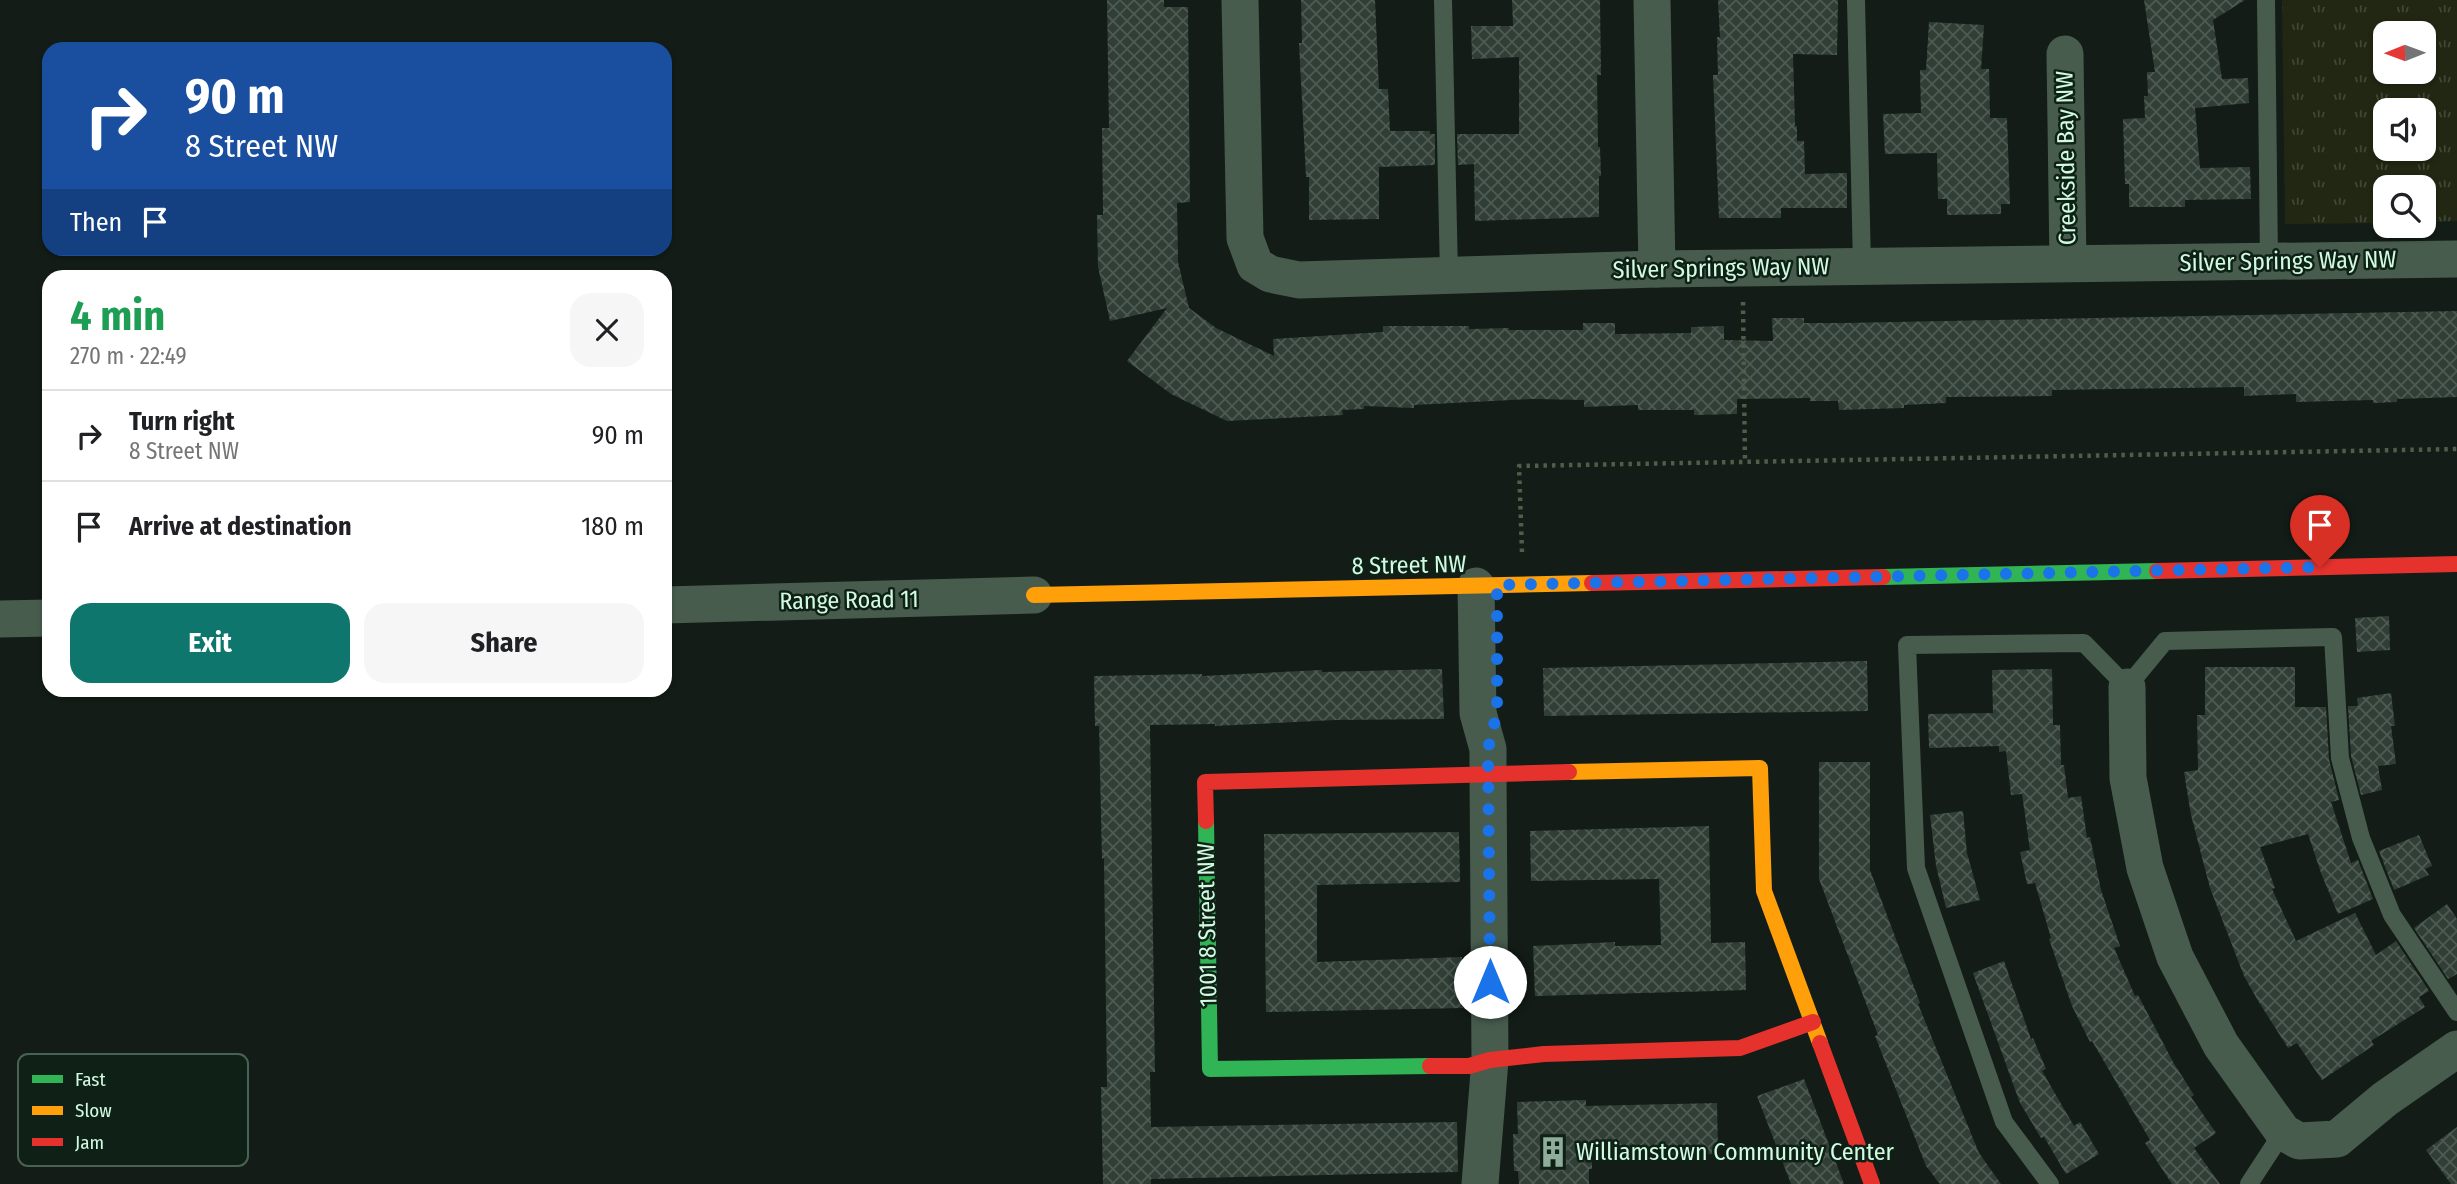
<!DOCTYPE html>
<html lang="en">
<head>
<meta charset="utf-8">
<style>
  :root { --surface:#fff; --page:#f6f6f6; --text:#202124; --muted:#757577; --line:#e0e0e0; --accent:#0f766e }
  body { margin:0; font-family:"Fira Sans Condensed",sans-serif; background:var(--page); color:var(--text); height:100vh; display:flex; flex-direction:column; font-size:26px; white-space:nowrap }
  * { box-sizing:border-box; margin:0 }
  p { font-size:23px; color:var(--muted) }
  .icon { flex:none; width:38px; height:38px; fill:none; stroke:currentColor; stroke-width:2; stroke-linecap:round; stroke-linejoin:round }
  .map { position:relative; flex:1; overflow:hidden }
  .drawer { position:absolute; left:42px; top:270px; width:630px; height:427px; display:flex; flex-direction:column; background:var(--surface); border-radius:21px; box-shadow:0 2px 5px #0004 }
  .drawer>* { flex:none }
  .guide { position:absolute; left:42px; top:42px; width:630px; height:214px; border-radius:21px; box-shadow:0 2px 5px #0004; background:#1a4fa0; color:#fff; overflow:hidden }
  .needle { width:46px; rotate:269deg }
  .tools { position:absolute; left:2373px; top:21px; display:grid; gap:14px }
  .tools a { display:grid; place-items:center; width:63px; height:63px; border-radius:14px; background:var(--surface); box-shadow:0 2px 5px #0004; font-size:35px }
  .pin { position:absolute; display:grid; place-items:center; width:60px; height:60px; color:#fff; margin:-72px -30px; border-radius:50% 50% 50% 0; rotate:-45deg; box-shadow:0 0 7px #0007 }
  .pin .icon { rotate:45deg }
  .me { position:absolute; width:77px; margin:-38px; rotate:0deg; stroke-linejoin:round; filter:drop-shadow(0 0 5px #0008) }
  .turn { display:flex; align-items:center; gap:24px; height:147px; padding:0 28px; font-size:32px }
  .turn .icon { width:91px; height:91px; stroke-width:2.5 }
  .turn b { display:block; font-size:49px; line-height:60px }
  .then { display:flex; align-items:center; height:66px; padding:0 28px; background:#0003; gap:14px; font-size:26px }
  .round { display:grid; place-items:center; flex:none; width:74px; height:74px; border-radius:21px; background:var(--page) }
  .head { display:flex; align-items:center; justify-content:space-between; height:119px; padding:0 28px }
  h1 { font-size:42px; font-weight:700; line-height:52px; color:#1e9e55 }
  .action { display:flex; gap:14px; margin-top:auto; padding:14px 28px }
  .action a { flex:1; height:80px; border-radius:21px; background:var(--accent); color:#fff; font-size:28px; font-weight:700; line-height:80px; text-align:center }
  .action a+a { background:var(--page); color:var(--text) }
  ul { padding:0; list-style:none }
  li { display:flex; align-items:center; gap:21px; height:91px; padding:0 28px; border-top:2px solid var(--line) }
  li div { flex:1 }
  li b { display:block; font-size:26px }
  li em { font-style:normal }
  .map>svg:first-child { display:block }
</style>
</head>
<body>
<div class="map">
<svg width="2457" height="1184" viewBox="0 0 2457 1184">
  <defs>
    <pattern id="park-tufts" width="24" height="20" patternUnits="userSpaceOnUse" patternTransform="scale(1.75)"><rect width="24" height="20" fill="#222713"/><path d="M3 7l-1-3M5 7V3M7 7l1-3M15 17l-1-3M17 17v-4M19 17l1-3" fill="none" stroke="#414735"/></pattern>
    <pattern id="building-cross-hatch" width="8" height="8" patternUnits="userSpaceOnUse" patternTransform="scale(1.75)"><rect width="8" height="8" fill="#303e36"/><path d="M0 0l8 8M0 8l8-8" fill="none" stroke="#4d5b53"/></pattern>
  </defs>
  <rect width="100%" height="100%" fill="#131c17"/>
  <!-- park -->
  <path fill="url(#park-tufts)" fill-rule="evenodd" d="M 2282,0 L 2457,0 L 2457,221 L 2424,222 L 2424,187 L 2385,187 L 2385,223 L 2285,224 ZM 2385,33 L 2424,33 L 2424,72 L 2385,72 ZM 2385,110 L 2424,110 L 2424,149 L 2385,149 Z"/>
  <!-- building -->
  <g fill="url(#building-cross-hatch)">
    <path d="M 1107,0 L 1164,0 L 1164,7 L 1188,7 L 1190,202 L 1177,203 L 1178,262 L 1189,308 L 1216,328 L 1274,356 L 1273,339 L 1383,332 L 1383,326 L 1469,326 L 1469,329 L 1509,328 L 1509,330 L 1583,330 L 1583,323 L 1615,323 L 1615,334 L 1691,333 L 1691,327 L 1724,326 L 1724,340 L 1773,341 L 1772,318 L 1804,318 L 1804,323 L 1843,323 L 2457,311 L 2457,397 L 2397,399 L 2397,402 L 2373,403 L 2373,400 L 2296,402 L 2296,394 L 2244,396 L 2244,387 L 2052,390 L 2052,396 L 1946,397 L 1946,403 L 1904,405 L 1904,408 L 1839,410 L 1838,401 L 1810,401 L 1810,398 L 1737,399 L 1737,414 L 1694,415 L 1694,410 L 1638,410 L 1638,405 L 1584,407 L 1584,400 L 1532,399 L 1414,405 L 1414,408 L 1364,406 L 1364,409 L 1342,410 L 1343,415 L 1227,421 L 1171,394 L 1127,361 L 1167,308 L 1110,321 L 1098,267 L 1097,215 L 1103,215 L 1102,128 L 1109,128 Z"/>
    <path d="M 1301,0 L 1375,0 L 1379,89 L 1388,89 L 1390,131 L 1430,131 L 1430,134 L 1435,134 L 1435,165 L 1379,167 L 1379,219 L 1309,220 L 1309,177 L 1306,177 L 1299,43 L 1302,43 Z"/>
    <path d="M 1512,0 L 1600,0 L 1601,75 L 1597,75 L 1598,147 L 1600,147 L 1601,176 L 1599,176 L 1599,217 L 1475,221 L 1474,164 L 1458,165 L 1457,134 L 1519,134 L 1519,57 L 1472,59 L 1471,26 L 1513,26 Z"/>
    <path d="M 1718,0 L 1838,0 L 1837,55 L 1793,54 L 1795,126 L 1797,126 L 1797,141 L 1804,141 L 1805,174 L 1847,173 L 1847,208 L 1781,208 L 1781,218 L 1719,218 L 1713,75 L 1718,75 L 1717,37 L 1720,37 Z"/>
    <path d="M 2144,0 L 2245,0 L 2213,20 L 2222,79 L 2248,78 L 2249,103 L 2195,108 L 2200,168 L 2250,167 L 2251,199 L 2185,200 L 2185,207 L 2129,207 L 2129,184 L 2125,184 L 2123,119 L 2145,118 L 2144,96 L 2148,96 L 2147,72 L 2155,72 Z"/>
    <path d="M 1929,22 L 1984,25 L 1981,69 L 1989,69 L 1990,118 L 2007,118 L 2010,204 L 2001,204 L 2001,214 L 1947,215 L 1947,199 L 1938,199 L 1937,153 L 1885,154 L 1883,114 L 1921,113 L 1920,70 L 1926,70 Z"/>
    <path d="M 2389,616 L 2390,650 L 2357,652 L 2355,618 Z"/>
    <path d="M 1867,661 L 1868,711 L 1544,716 L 1543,668 Z"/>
    <path d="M 2205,667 L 2295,667 L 2295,707 L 2326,707 L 2329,759 L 2339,800 L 2331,802 L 2351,863 L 2358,860 L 2373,899 L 2338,914 L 2321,873 L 2308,834 L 2260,847 L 2275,888 L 2272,889 L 2296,941 L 2355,913 L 2376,955 L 2396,941 L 2429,991 L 2419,997 L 2425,1007 L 2371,1041 L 2374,1045 L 2322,1080 L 2297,1043 L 2288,1048 L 2257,999 L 2244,976 L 2210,888 L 2191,815 L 2184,772 L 2198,770 L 2197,715 L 2205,715 Z"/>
    <path d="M 1442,669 L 1444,719 L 1336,720 L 1215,726 L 1215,724 L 1150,725 L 1155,1072 L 1150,1072 L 1151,1127 L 1457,1122 L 1458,1172 L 1151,1179 L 1151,1184 L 1103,1184 L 1101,1087 L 1107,1087 L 1104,858 L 1102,859 L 1099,726 L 1095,726 L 1094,676 L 1202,674 L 1202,676 L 1322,670 L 1322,672 Z"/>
    <path d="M 2052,669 L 2053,725 L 2060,725 L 2061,765 L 2064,765 L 2068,798 L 2081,796 L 2087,838 L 2090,837 L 2101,890 L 2120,946 L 2114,948 L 2135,996 L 2138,995 L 2173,1062 L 2194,1095 L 2191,1097 L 2216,1133 L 2194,1148 L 2220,1184 L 2172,1184 L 2145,1143 L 2150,1140 L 2092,1041 L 2090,1042 L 2072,1006 L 2049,939 L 2051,938 L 2035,883 L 2027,884 L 2020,852 L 2030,850 L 2022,794 L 2011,795 L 2006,751 L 1999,752 L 1999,746 L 1929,748 L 1928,714 L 1993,713 L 1992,670 Z"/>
    <path d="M 2391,693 L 2395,726 L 2391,726 L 2396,764 L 2378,766 L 2382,790 L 2361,795 L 2351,756 L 2348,706 L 2358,706 L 2357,698 Z"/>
    <path d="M 1819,762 L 1870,762 L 1870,870 L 1920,1003 L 1918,1004 L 1979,1153 L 2001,1184 L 1940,1184 L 1926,1166 L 1875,1036 L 1878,1035 L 1819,879 Z"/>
    <path d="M 1963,811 L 1967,853 L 1980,900 L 1946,908 L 1936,866 L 1930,815 Z"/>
    <path d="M 1709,826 L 1711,943 L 1745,942 L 1746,990 L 1717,991 L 1715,988 L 1716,991 L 1535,996 L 1533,946 L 1615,942 L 1615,946 L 1661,945 L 1659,879 L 1531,881 L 1530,831 Z"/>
    <path d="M 1459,832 L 1460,882 L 1317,885 L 1317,962 L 1462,957 L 1463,1008 L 1266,1012 L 1264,834 Z"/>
    <path d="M 2419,835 L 2432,866 L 2425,869 L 2429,875 L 2394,890 L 2379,851 Z"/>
    <path d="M 2447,904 L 2457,919 L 2457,974 L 2448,979 L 2414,928 Z"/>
    <path d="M 2004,961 L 2031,1039 L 2033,1038 L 2046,1069 L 2042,1071 L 2074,1126 L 2080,1122 L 2099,1154 L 2066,1174 L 2044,1137 L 2041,1138 L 2020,1103 L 1973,973 Z"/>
    <path d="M 1804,1079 L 1844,1184 L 1791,1184 L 1757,1096 Z"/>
    <path d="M 1586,1100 L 1586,1106 L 1717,1103 L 1718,1154 L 1592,1157 L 1592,1169 L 1589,1169 L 1589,1184 L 1519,1184 L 1518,1171 L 1514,1171 L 1513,1134 L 1518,1134 L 1517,1102 Z"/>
    <path d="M 2457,1127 L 2457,1184 L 2451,1184 L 2426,1150 Z"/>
  </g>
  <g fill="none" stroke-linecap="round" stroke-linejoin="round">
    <!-- path -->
    <g stroke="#4f5d49" stroke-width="4.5" stroke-dasharray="3.5 5" stroke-linecap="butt">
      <path d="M 1743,302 L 1745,462"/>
      <path d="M 1522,552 L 1519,466 L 2457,449"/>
    </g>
    <!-- lane -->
    <g stroke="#485c4e" stroke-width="18">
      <path d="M 1443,0 L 1449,275"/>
      <path d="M 1856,0 L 1862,266"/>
      <path d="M 2266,0 L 2269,261"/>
      <path d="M 2050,1184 L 2004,1122 L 1916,868 L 1907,645 L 2084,643 L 2127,687 L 2165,641 L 2333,637 L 2340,758 L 2361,838 L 2392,915 L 2457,1012"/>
      <path d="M 2249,1184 L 2283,1132"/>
    </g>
    <!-- street -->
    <g stroke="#485c4e" stroke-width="37">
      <path d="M 1240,0 L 1245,238 L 1255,265 L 1270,274 L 1299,280 L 1657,269 L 2457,259"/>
      <path d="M 1652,0 L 1657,269"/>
      <path d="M 2065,54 L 2068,263"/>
      <path d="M 1476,586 L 1478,713 L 1488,749 L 1488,773 L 1490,1060 L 1480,1184"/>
      <path d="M 665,605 L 1034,595"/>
      <path d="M 0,619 L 49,618"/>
      <path d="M 2127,687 L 2128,778 L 2145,868 L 2175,957 L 2221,1045 L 2283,1132 L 2299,1141 L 2337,1139 L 2385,1099 L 2457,1049"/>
    </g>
    <!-- fast -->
    <g stroke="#30b455" stroke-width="16">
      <path d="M 1883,577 L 2157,571"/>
      <path d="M 1206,821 L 1210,1069 L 1430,1066"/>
    </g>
    <!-- slow -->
    <g stroke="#ff9f0a" stroke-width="16">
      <path d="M 1034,595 L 1592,583"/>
      <path d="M 1569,772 L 1760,768 L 1764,891 L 1820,1043"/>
    </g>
    <!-- jam -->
    <g stroke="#e5322d" stroke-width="16">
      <path d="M 2157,571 L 2457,564"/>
      <path d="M 1592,583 L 1883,577"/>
      <path d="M 1206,821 L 1205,782 L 1569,772"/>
      <path d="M 1820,1043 L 1872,1184"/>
      <path d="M 1430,1066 L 1469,1066 L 1490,1060 L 1544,1054 L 1740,1048 L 1813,1022"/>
    </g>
  </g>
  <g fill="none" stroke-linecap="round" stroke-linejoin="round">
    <!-- route -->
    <path stroke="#1a73e8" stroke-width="12" stroke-dasharray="0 21.6" d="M 1490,982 L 1488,749 L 1497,713 L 1497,585 L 2320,567"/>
  </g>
  <!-- icons -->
  <defs>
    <symbol id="building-bare" viewBox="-9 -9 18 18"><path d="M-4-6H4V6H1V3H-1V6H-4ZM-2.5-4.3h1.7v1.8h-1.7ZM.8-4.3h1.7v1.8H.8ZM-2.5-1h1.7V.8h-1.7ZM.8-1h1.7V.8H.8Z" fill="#8ead9a" stroke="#0f2016" stroke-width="2.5" paint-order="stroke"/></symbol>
  </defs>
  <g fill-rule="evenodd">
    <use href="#building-bare" x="1531" y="1130" width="44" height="44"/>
  </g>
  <g text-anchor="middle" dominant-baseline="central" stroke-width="5" stroke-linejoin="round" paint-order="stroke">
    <!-- street labels -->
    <g font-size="24" fill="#d1fbe1" stroke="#0f2016">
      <text transform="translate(2066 158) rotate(-91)">Creekside Bay NW</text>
      <text transform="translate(2288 261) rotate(-1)">Silver Springs Way NW</text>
      <text transform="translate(1721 268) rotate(-1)">Silver Springs Way NW</text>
      <text transform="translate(1409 565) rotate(-1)">8 Street NW</text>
      <text transform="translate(849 600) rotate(-1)">Range Road 11</text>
      <text transform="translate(1207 925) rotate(-91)">1001 8 Street NW</text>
    </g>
    <!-- poi labels -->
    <g font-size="24" fill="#d1fbe1" stroke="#0f2016" text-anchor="start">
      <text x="1576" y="1152">Williamstown Community Center</text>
    </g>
  </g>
  <!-- legend -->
  <rect x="18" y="1054" width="230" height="112" rx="10" fill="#0f2016" stroke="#496253" stroke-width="2"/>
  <rect x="32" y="1075" width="31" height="8" fill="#30b455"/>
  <rect x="32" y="1106" width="31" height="9" fill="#ff9f0a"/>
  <rect x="32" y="1138" width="31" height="8" fill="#e5322d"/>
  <g font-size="19" fill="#d1fbe1">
    <text x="75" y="1086">Fast</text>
    <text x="75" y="1117">Slow</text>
    <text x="75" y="1149">Jam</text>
  </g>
</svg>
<div class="tools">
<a><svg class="needle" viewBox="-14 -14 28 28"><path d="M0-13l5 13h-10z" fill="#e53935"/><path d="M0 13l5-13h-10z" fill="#757577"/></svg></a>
<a><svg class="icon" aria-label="sound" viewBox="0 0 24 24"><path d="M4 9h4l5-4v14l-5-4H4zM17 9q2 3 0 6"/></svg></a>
<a><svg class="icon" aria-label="search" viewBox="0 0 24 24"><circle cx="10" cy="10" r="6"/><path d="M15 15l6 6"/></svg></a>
</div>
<div class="pin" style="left:2320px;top:567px;background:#d93025"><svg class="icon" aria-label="arrive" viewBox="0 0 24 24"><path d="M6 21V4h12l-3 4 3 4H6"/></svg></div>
<svg class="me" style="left:1490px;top:982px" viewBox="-20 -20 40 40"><circle r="19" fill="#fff"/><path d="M0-13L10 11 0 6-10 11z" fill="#1a73e8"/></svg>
<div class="guide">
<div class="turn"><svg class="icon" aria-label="right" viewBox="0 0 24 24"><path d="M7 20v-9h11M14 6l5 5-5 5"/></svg><div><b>90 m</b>8 Street NW</div></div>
<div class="then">Then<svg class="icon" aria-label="arrive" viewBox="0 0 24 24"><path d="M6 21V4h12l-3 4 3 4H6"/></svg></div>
</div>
<section class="drawer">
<div class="head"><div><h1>4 min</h1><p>270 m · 22:49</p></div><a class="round"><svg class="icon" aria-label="close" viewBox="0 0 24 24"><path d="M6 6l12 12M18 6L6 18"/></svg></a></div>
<ul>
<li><svg class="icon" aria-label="right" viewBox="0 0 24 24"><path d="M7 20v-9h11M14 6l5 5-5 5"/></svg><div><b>Turn right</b><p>8 Street NW</p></div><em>90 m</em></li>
<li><svg class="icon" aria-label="arrive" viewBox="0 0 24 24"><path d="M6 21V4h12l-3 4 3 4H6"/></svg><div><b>Arrive at destination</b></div><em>180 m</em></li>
</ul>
<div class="action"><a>Exit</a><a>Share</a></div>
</section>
</div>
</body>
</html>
